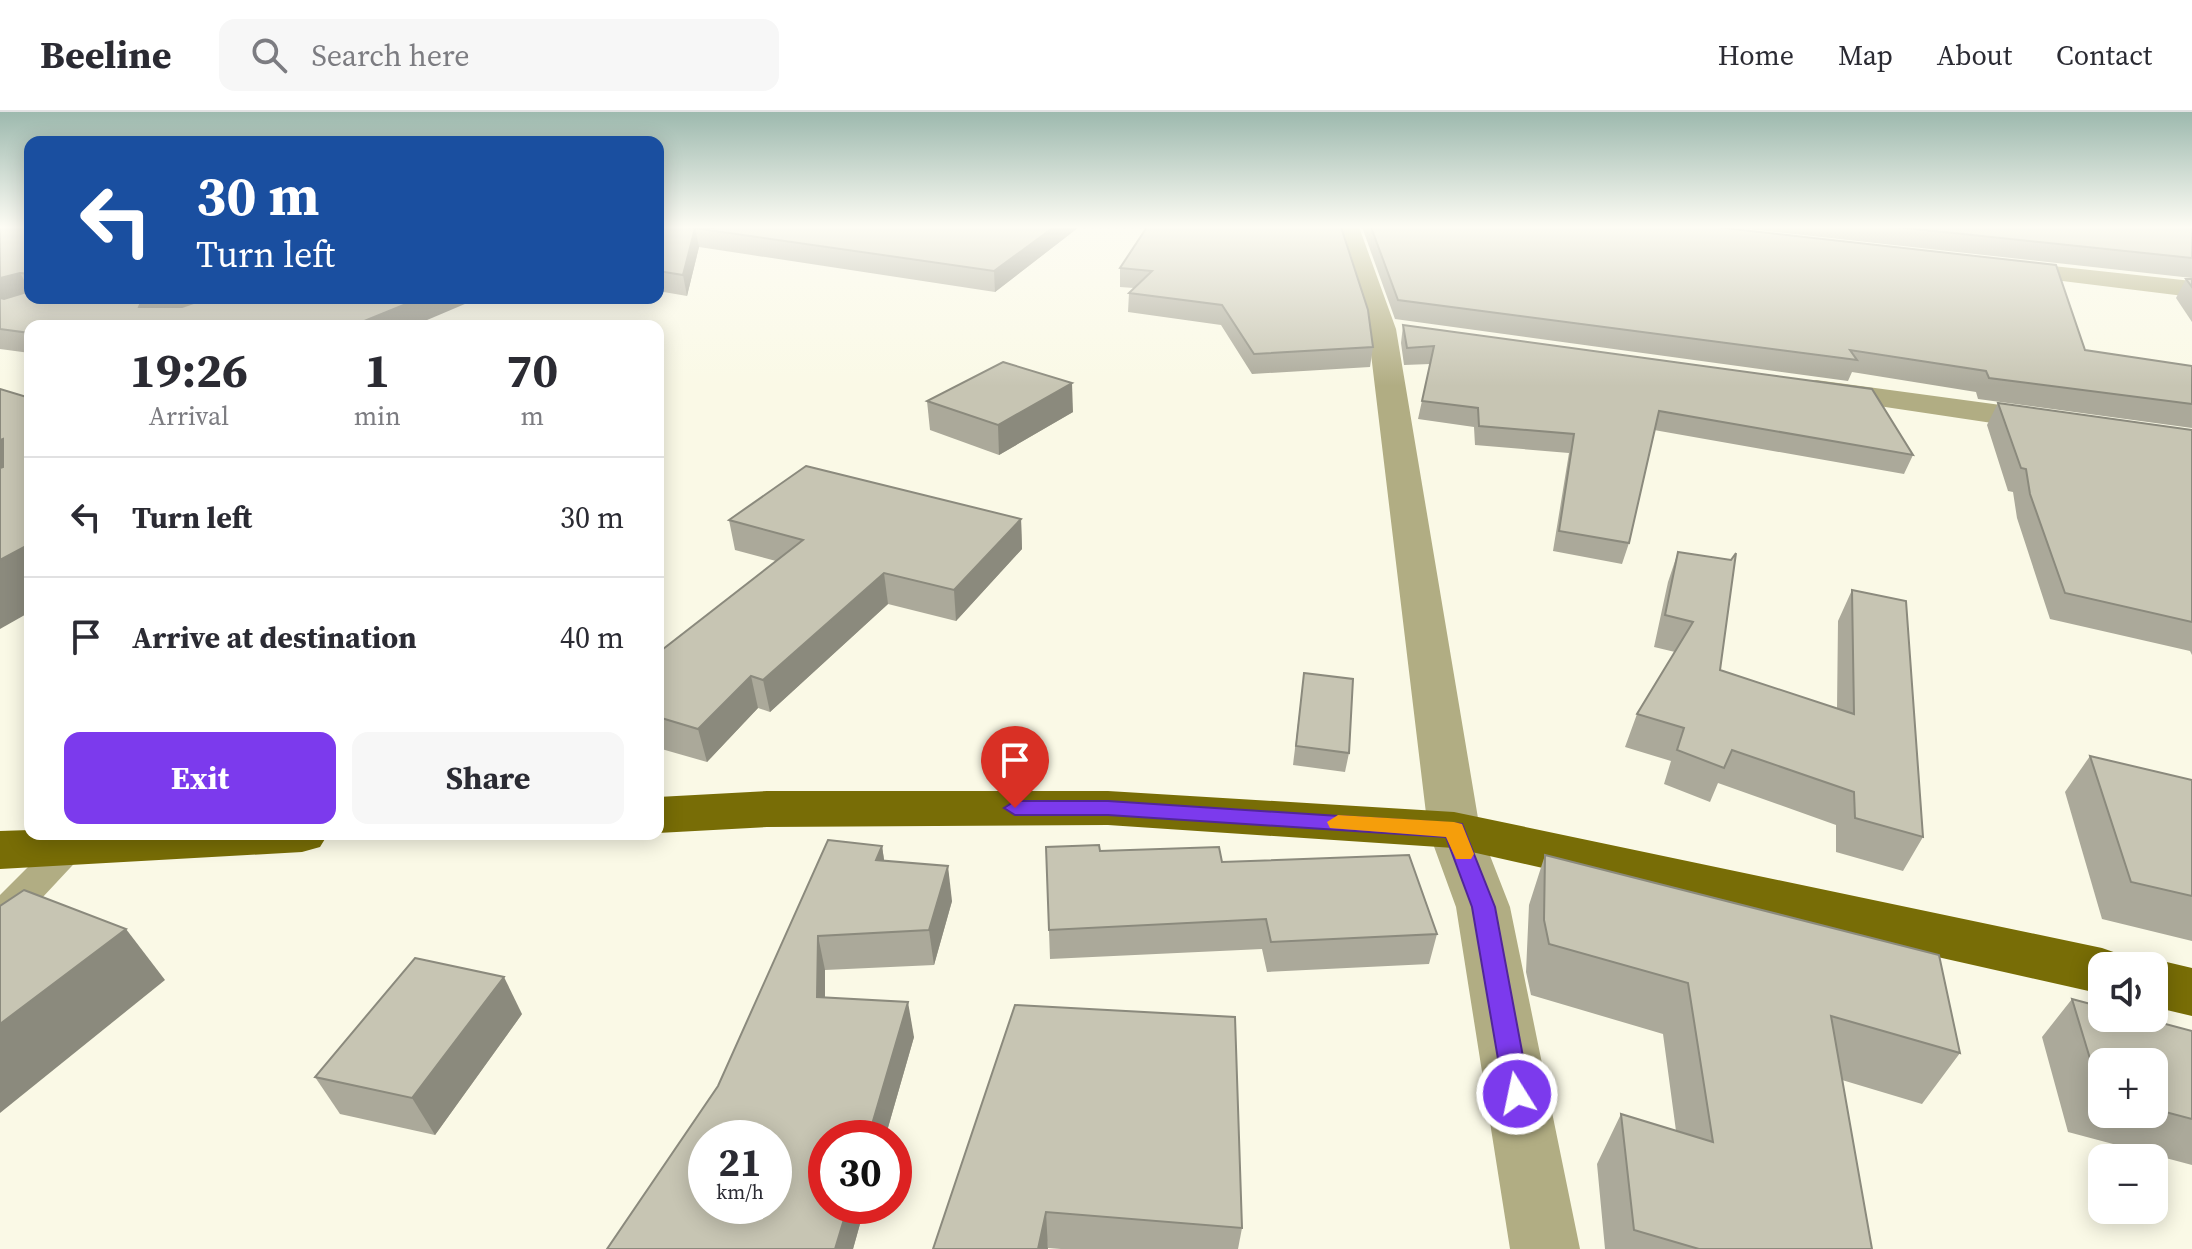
<!DOCTYPE html>
<html lang="en">
<head>
<meta charset="utf-8">
<style>
  :root { --surface:#fff; --page:#f7f7f7; --text:#2b2b33; --muted:#7c7c81; --line:#e1e1e2; --accent:#7c3aed }
  body { margin:0; font-family:"Source Serif 4",serif; background:var(--page); color:var(--text); height:100vh; display:flex; flex-direction:column; font-size:30px; white-space:nowrap }
  * { box-sizing:border-box; margin:0 }
  p { font-size:26px; color:var(--muted) }
  .icon { flex:none; width:44px; height:44px; fill:none; stroke:currentColor; stroke-width:2; stroke-linecap:round; stroke-linejoin:round }
  .map { position:relative; flex:1; overflow:hidden }
  .panel { position:absolute; left:24px; top:208px; width:640px; height:520px; display:flex; flex-direction:column; background:var(--surface); border-radius:16px; box-shadow:0 4px 20px #0003 }
  .panel>* { flex:none }
  .top-card { position:absolute; left:24px; top:24px; width:640px; height:168px; border-radius:16px; box-shadow:0 4px 20px #0003; background:#1a4fa0; color:#fff; overflow:hidden }
  .controls { position:absolute; left:2088px; top:840px; display:grid; gap:16px }
  .controls a { display:grid; place-items:center; width:80px; height:80px; border-radius:16px; background:var(--surface); box-shadow:0 4px 20px #0003; font-size:40px }
  .speed { position:absolute; left:688px; top:1008px; display:flex; gap:16px; font-size:40px; font-weight:700; text-align:center }
  .speed>* { display:grid; place-content:center; width:104px; height:104px; border-radius:50%; background:var(--surface); box-shadow:0 4px 20px #0003; line-height:1 }
  .speed small { font-size:20px; font-weight:400 }
  .speed .limit { border:12px solid #d22; background:#fff; color:#111 }
  .pin { position:absolute; display:grid; place-items:center; width:68px; height:68px; color:#fff; margin:-82px -34px; border-radius:50% 50% 50% 0; rotate:-45deg; box-shadow:0 0 8px #0007 }
  .pin .icon { rotate:45deg }
  .me { position:absolute; width:88px; margin:-44px; rotate:350deg; stroke-linejoin:round; filter:drop-shadow(0 0 6px #0008) }
  .turn { display:flex; align-items:center; gap:28px; height:168px; padding:0 40px; font-size:36px }
  .turn .icon { width:104px; height:104px; stroke-width:2.5 }
  .turn b { display:block; font-size:56px; line-height:68px }
  .eta { display:flex; justify-content:space-evenly; align-items:center; height:136px; text-align:center }
  .eta b { font-size:48px; font-weight:700; line-height:56px }
  .action { display:flex; gap:16px; margin-top:auto; padding:16px 40px }
  .action a { flex:1; height:92px; border-radius:16px; background:var(--accent); color:#fff; font-size:32px; font-weight:700; line-height:92px; text-align:center }
  .action a+a { background:var(--page); color:var(--text) }
  ul { padding:0; list-style:none }
  li { display:flex; align-items:center; gap:24px; height:120px; padding:0 40px; border-top:2px solid var(--line) }
  li div { flex:1 }
  li b { display:block; font-size:30px }
  li em { font-style:normal }
  header { display:flex; align-items:center; gap:48px; box-sizing:border-box; height:112px; padding:0 40px; background:var(--surface); border-bottom:2px solid var(--line) }
  header strong { font-size:38px }
  nav { display:flex; gap:44px; margin-inline-start:auto; font-size:28px }
  .search { width:560px; height:72px; background:var(--page); display:flex; align-items:center; gap:20px; box-sizing:border-box; padding:0 28px; border-radius:16px; color:var(--muted); font-size:30px }
  .map>svg:first-child { display:block }
</style>
</head>
<body>
<header>
<strong>Beeline</strong>
<div class="search"><svg class="icon" aria-label="search" viewBox="0 0 24 24"><circle cx="10" cy="10" r="6"/><path d="M15 15l6 6"/></svg>Search here</div>
<nav><a>Home</a><a>Map</a><a>About</a><a>Contact</a></nav>
</header>
<div class="map">
<svg width="2192" height="1137" viewBox="0 0 2192 1137">
  <rect width="100%" height="100%" fill="#faf9e6"/>
  <g fill="none" stroke-linecap="round" stroke-linejoin="round">
    <!-- service -->
    <path fill="#b1ad83" fill-rule="evenodd" d="M 81,722 L 90,732 L 84,741 L 13,817 L 0,822 L 0,783 L 60,723 Z"/>
    <!-- minor -->
    <g fill="#b1ad83" fill-rule="evenodd">
      <path d="M 1337,115 L 1359,115 L 1396,217 L 1480,718 L 1510,795 L 1580,1137 L 1510,1137 L 1456,795 L 1428,718 L 1368,217 Z"/>
      <path d="M 1816,268 L 2053,300 L 2064,303 L 2069,310 L 2064,317 L 2053,320 L 1805,283 L 1801,277 L 1805,271 Z"/>
    </g>
    <!-- tertiary -->
    <path fill="#b1ad83" fill-rule="evenodd" d="M 1998,148 L 2192,169 L 2192,185 L 1989,160 L 1986,155 Z"/>
    <!-- primary -->
    <g fill="#786d06" fill-rule="evenodd">
      <path d="M 767,679 L 1108,679 L 1454,700 L 2102,836 L 2122,843 L 2128,854 L 2102,854 L 2102,882 L 1454,736 L 1108,713 L 767,715 L 658,721 L 658,685 Z"/>
      <path d="M 30,718 L 30,722 L 328,722 L 320,735 L 302,740 L 0,757 L 0,719 Z"/>
      <path d="M 2154,847 L 2192,856 L 2192,904 L 2154,895 L 2154,854 L 2134,854 Z"/>
    </g>
  </g>
  <!-- wall -->
  <g fill="#aba99a" fill-rule="evenodd">
    <path d="M 0,115 L 30,115 L 30,241 L 0,237 Z"/>
    <path d="M 658,115 L 1079,115 L 995,180 L 699,135 L 687,184 L 658,179 Z"/>
    <path d="M 1147,115 L 1373,235 L 1370,255 L 1252,262 L 1221,213 L 1128,200 L 1129,181 L 1134,176 L 1120,175 L 1120,156 Z"/>
    <path d="M 1362,115 L 1716,115 L 2085,238 L 2192,254 L 2192,316 L 1978,287 L 1976,280 L 1852,260 L 1848,269 L 1395,207 Z"/>
    <path d="M 1731,115 L 2192,115 L 2192,166 Z"/>
    <path d="M 2186,167 L 2192,167 L 2192,210 L 2176,186 Z"/>
    <path d="M 1403,213 L 1913,343 L 1904,362 L 1654,318 L 1629,431 L 1622,452 L 1553,439 L 1569,341 L 1475,333 L 1474,315 L 1418,307 L 1430,252 L 1404,253 L 1401,231 Z"/>
    <path d="M 927,289 L 1073,300 L 999,343 L 930,318 Z"/>
    <path d="M 1998,291 L 2192,318 L 2192,543 L 2190,539 L 2050,507 L 2017,406 L 2013,380 L 2008,379 L 1987,313 Z"/>
    <path d="M 1021,407 L 1022,437 L 956,509 L 888,492 L 770,600 L 758,596 L 707,650 L 658,636 L 658,541 L 776,449 L 735,438 L 729,408 Z"/>
    <path d="M 1678,440 L 1720,558 L 1837,597 L 1838,509 L 1852,478 L 1923,725 L 1903,759 L 1836,740 L 1836,713 L 1718,671 L 1710,690 L 1664,672 L 1671,649 L 1625,635 L 1637,602 L 1675,540 L 1654,535 L 1668,470 Z"/>
    <path d="M 1304,561 L 1349,641 L 1345,660 L 1293,653 Z"/>
    <path d="M 2090,644 L 2192,668 L 2192,829 L 2102,807 L 2065,680 Z"/>
    <path d="M 828,728 L 882,734 L 884,748 L 952,789 L 934,853 L 825,858 L 825,886 L 914,925 L 885,1026 L 826,1026 L 865,1094 L 853,1137 L 607,1137 L 718,974 Z"/>
    <path d="M 1046,735 L 1222,750 L 1437,822 L 1429,852 L 1267,860 L 1262,837 L 1050,847 Z"/>
    <path d="M 1545,743 L 1960,941 L 1922,992 L 1842,968 L 1872,1137 L 1605,1137 L 1597,1052 L 1621,1002 L 1676,1019 L 1663,922 L 1531,883 L 1526,860 L 1529,793 Z"/>
    <path d="M 2072,887 L 2192,919 L 2192,1053 L 2068,1020 L 2042,925 ZM 2102,950 L 2154,950 L 2154,1002 L 2102,1002 Z"/>
    <path d="M 1015,893 L 1242,1116 L 1238,1137 L 1061,1137 L 1048,1136 Z"/>
    <path d="M 522,902 L 435,1023 L 340,1002 L 315,965 Z"/>
  </g>
  <!-- shaded-wall -->
  <g fill="#8b8a7d">
    <path d="M 1054,115 L 1079,115 L 995,180 L 994,159 Z"/>
    <path d="M 695,116 L 699,135 L 687,184 L 683,163 Z"/>
    <path d="M 20,161 L 30,178 L 30,182 L 0,198 L 0,166 Z"/>
    <path d="M 143,186 L 208,186 L 155,205 L 139,195 Z"/>
    <path d="M 421,186 L 479,186 L 413,214 L 352,214 Z"/>
    <path d="M 1072,271 L 1073,300 L 999,343 L 998,313 Z"/>
    <path d="M 3,327 L 30,371 L 0,385 L 0,328 Z"/>
    <path d="M 1021,407 L 1022,437 L 956,509 L 954,478 Z"/>
    <path d="M 30,432 L 30,500 L 0,517 L 0,448 Z"/>
    <path d="M 884,461 L 888,492 L 770,600 L 763,568 Z"/>
    <path d="M 751,564 L 758,596 L 707,650 L 698,617 Z"/>
    <path d="M 882,734 L 887,768 L 876,748 Z"/>
    <path d="M 948,754 L 952,789 L 934,853 L 929,818 Z"/>
    <path d="M 126,817 L 165,868 L 0,1001 L 0,912 Z"/>
    <path d="M 818,824 L 825,858 L 825,920 L 817,885 Z"/>
    <path d="M 504,865 L 522,902 L 435,1023 L 412,986 Z"/>
    <path d="M 908,890 L 914,925 L 885,1026 L 868,1026 Z"/>
    <path d="M 848,1094 L 865,1094 L 853,1137 L 835,1137 Z"/>
    <path d="M 1046,1100 L 1048,1137 L 1038,1137 Z"/>
  </g>
  <!-- building -->
  <g fill="#c7c5b3" stroke="#8b8a7d" stroke-width="2" fill-rule="evenodd">
    <path d="M 0,115 L 30,115 L 30,162 L 20,161 L 0,166 Z"/>
    <path d="M 658,115 L 715,116 L 717,115 L 1054,115 L 994,159 L 695,116 L 683,163 L 658,159 Z"/>
    <path d="M 1147,115 L 1341,115 L 1368,198 L 1373,235 L 1254,242 L 1222,193 L 1129,181 L 1152,159 L 1120,156 Z"/>
    <path d="M 1371,115 L 1716,115 L 2056,153 L 2085,238 L 2192,254 L 2192,292 L 1989,266 L 1986,259 L 1850,238 L 1857,248 L 1398,188 Z"/>
    <path d="M 1897,115 L 2192,115 L 2192,146 Z"/>
    <path d="M 2186,167 L 2192,167 L 2192,175 Z"/>
    <path d="M 30,179 L 30,186 L 143,186 L 139,195 L 182,195 L 208,186 L 421,186 L 352,214 L 30,214 L 30,221 L 0,217 L 0,186 L 4,187 Z"/>
    <path d="M 1403,213 L 1872,277 L 1913,343 L 1659,299 L 1629,431 L 1559,419 L 1574,322 L 1479,314 L 1478,296 L 1422,289 L 1434,234 L 1407,236 Z"/>
    <path d="M 1003,250 L 1072,271 L 998,313 L 927,289 Z"/>
    <path d="M 0,277 L 30,286 L 30,432 L 0,448 L 0,356 L 3,355 L 3,327 L 0,328 Z"/>
    <path d="M 1998,291 L 2192,318 L 2192,510 L 2065,481 L 2030,382 L 2026,357 L 2021,356 Z"/>
    <path d="M 806,354 L 1021,407 L 954,478 L 884,461 L 763,568 L 751,564 L 698,617 L 658,605 L 658,541 L 803,428 L 729,408 Z"/>
    <path d="M 1678,440 L 1731,448 L 1736,441 L 1720,558 L 1854,602 L 1852,478 L 1906,489 L 1923,725 L 1855,706 L 1854,680 L 1732,638 L 1724,656 L 1677,638 L 1684,616 L 1637,602 L 1693,510 L 1665,503 Z"/>
    <path d="M 1304,561 L 1353,567 L 1349,641 L 1296,634 Z"/>
    <path d="M 2090,644 L 2192,668 L 2192,784 L 2131,770 Z"/>
    <path d="M 828,728 L 882,734 L 876,748 L 948,754 L 929,818 L 818,824 L 817,885 L 908,890 L 868,1026 L 826,1026 L 826,1094 L 848,1094 L 835,1137 L 607,1137 L 718,974 ZM 706,1026 L 774,1026 L 774,1094 L 706,1094 Z"/>
    <path d="M 1099,733 L 1100,739 L 1219,735 L 1222,750 L 1409,743 L 1437,822 L 1271,830 L 1266,807 L 1049,818 L 1046,735 Z"/>
    <path d="M 1545,743 L 1939,843 L 1960,941 L 1831,904 L 1872,1137 L 1699,1137 L 1634,1118 L 1621,1002 L 1713,1030 L 1688,871 L 1549,832 L 1544,808 Z"/>
    <path d="M 24,778 L 126,817 L 0,912 L 0,794 Z"/>
    <path d="M 415,846 L 504,865 L 412,986 L 315,965 Z"/>
    <path d="M 2072,887 L 2102,895 L 2102,906 L 2143,906 L 2192,919 L 2192,1007 L 2154,997 L 2154,950 L 2102,950 L 2101,983 Z"/>
    <path d="M 1015,893 L 1235,905 L 1242,1116 L 1046,1100 L 1038,1137 L 933,1137 Z"/>
  </g>
  <!-- sky -->
  <linearGradient id="sky" x2="0" y2="1"><stop stop-color="#9db9ae"/><stop offset="0.42" stop-color="#fdfcf4"/><stop offset="1" stop-color="#fdfcf4" stop-opacity="0"/></linearGradient>
  <rect width="2192" height="274" fill="url(#sky)"/>
  <!-- route -->
  <path fill="#7c3aed" stroke="#51269a" stroke-width="2" d="M 1015,689 L 1108,689 L 1462,712 L 1495,795 L 1530,982 L 1526,990 L 1517,993 L 1508,990 L 1504,982 L 1472,795 L 1446,725 L 1108,703 L 1015,703 L 1004,696 Z"/>
  <!-- slow -->
  <path fill="#f59e0b" d="M 1338,703 L 1454,710 L 1462,712 L 1474,742 L 1471,747 L 1456,747 L 1446,725 L 1330,716 L 1327,710 Z"/>
</svg>
<div class="controls">
<a><svg class="icon" aria-label="sound" viewBox="0 0 24 24"><path d="M4 9h4l5-4v14l-5-4H4zM17 9q2 3 0 6"/></svg></a>
<a>+</a>
<a>−</a>
</div>
<div class="speed"><div>21<small>km/h</small></div><div class="limit">30</div></div>
<div class="pin" style="left:1015px;top:696px;background:#d93025"><svg class="icon" aria-label="arrive" viewBox="0 0 24 24"><path d="M6 21V4h12l-3 4 3 4H6"/></svg></div>
<svg class="me" style="left:1517px;top:982px" viewBox="-20 -20 40 40"><circle r="17" fill="#7c3aed" stroke="#fff" stroke-width="3"/><path d="M0-11L8 9 0 5-8 9z" fill="#fff"/></svg>
<div class="top-card">
<div class="turn"><svg class="icon" aria-label="left" viewBox="0 0 24 24"><path d="M17 20v-9H6M10 6l-5 5 5 5"/></svg><div><b>30 m</b>Turn left</div></div>
</div>
<section class="panel">
<div class="eta">
<div><b>19:26</b><p>Arrival</p></div>
<div><b>1</b><p>min</p></div>
<div><b>70</b><p>m</p></div>
</div>
<ul>
<li><svg class="icon" aria-label="left" viewBox="0 0 24 24"><path d="M17 20v-9H6M10 6l-5 5 5 5"/></svg><div><b>Turn left</b></div><em>30 m</em></li>
<li><svg class="icon" aria-label="arrive" viewBox="0 0 24 24"><path d="M6 21V4h12l-3 4 3 4H6"/></svg><div><b>Arrive at destination</b></div><em>40 m</em></li>
</ul>
<div class="action"><a>Exit</a><a>Share</a></div>
</section>
</div>
</body>
</html>
